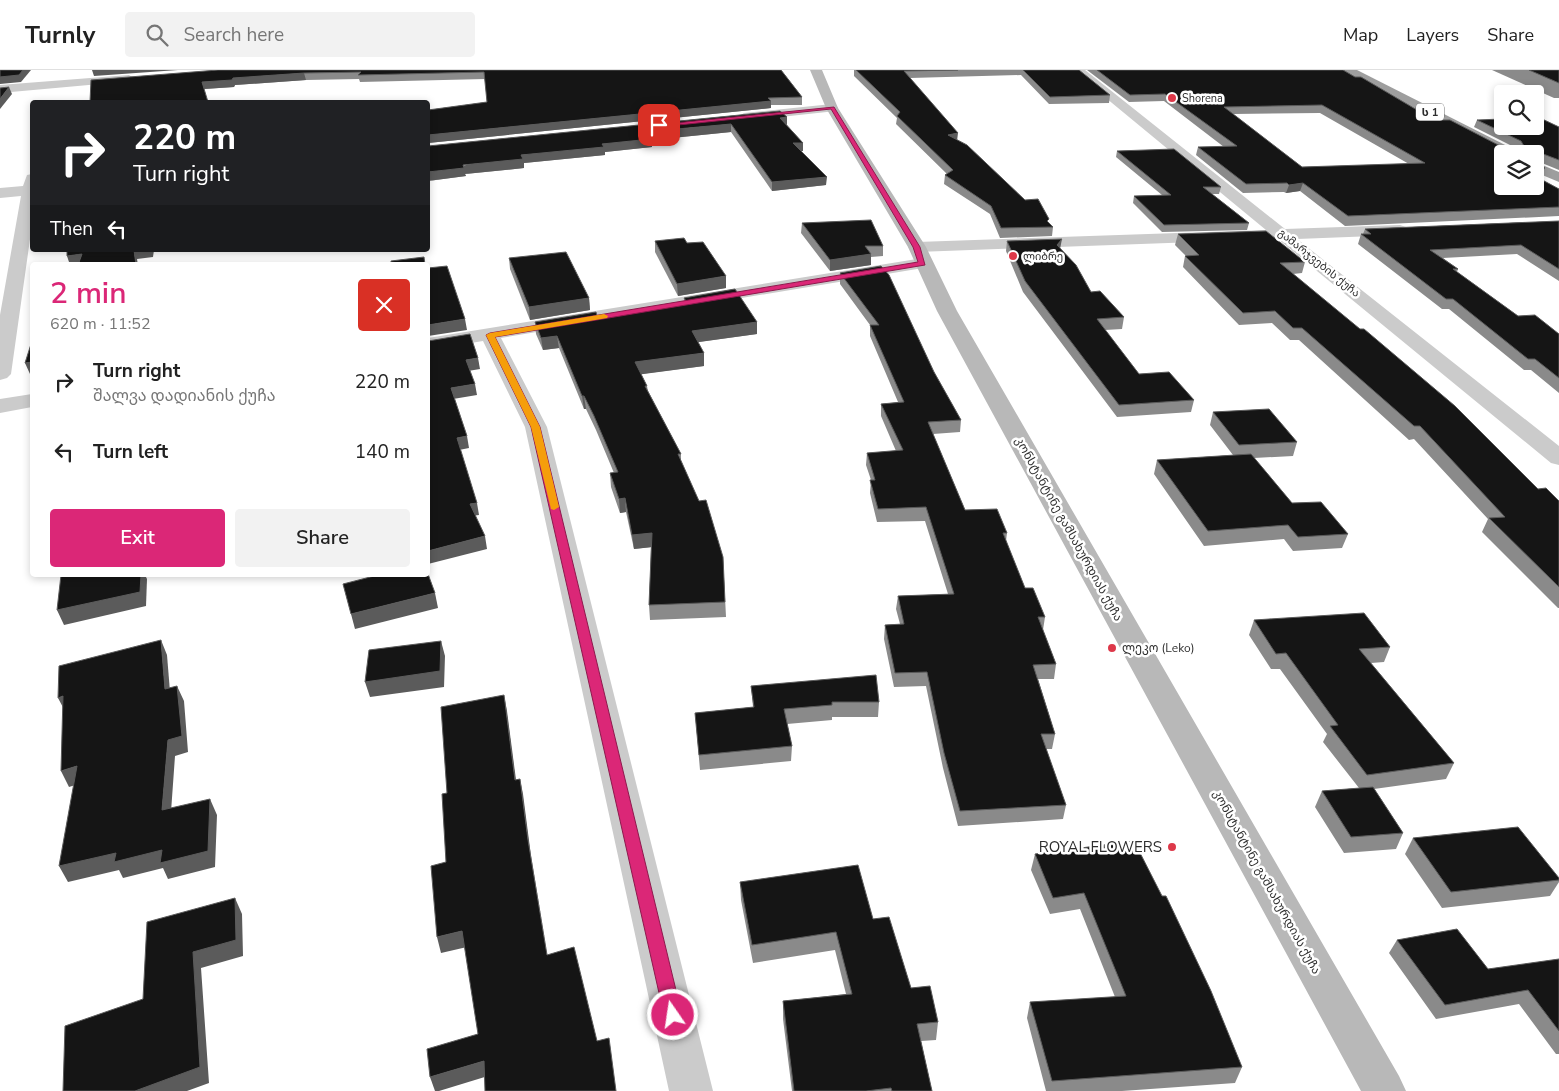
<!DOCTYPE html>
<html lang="en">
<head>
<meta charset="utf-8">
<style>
  :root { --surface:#fff; --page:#f2f2f2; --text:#222; --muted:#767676; --line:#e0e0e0; --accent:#db2777 }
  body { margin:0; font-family:"Nunito Sans","Noto Sans Georgian",sans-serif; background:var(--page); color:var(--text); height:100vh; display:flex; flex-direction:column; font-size:19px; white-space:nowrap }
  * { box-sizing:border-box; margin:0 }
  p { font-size:16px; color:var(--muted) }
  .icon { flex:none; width:28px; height:28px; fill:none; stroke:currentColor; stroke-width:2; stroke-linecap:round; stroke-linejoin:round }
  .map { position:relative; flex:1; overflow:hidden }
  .sheet { position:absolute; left:30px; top:192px; width:400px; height:315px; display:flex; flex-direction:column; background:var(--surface); border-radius:5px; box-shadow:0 2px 8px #0003 }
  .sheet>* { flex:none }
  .hud { position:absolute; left:30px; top:30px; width:400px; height:152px; border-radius:5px; box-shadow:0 2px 8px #0003; background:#202124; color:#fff; overflow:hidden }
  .fabs { position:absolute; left:1494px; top:15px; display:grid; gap:10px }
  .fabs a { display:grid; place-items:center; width:50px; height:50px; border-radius:5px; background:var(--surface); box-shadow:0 2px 8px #0003; font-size:25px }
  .pin { position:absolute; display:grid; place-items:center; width:42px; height:42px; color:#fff; margin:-21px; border-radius:10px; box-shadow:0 2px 8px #0006 }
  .me { position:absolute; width:55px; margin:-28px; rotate:347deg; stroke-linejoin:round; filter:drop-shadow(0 0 4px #0008) }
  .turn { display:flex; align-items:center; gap:18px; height:105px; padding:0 20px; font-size:22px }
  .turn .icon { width:65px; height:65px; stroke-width:2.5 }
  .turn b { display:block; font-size:35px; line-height:42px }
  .then { display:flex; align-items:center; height:48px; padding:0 20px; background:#0003; gap:10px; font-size:19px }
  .round { display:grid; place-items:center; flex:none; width:52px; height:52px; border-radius:5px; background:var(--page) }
  .head { display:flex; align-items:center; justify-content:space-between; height:85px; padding:0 20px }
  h1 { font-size:30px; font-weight:600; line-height:38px; color:var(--accent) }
  .action { display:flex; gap:10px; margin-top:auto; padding:10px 20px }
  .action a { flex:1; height:58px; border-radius:5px; background:var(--accent); color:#fff; font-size:20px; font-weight:600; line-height:58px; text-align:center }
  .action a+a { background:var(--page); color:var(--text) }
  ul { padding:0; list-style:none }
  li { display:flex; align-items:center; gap:15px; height:70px; padding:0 20px }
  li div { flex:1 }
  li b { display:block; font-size:19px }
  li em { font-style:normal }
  header { display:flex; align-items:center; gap:30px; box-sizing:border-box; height:70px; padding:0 25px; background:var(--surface); border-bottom:1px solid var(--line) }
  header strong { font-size:24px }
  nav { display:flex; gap:28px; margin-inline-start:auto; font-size:18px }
  .search { width:350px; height:45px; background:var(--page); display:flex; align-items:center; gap:12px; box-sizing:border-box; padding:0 18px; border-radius:5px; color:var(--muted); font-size:19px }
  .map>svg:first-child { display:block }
</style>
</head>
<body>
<header>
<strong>Turnly</strong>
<div class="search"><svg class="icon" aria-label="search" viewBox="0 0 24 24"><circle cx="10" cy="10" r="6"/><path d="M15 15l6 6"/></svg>Search here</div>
<nav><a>Map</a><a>Layers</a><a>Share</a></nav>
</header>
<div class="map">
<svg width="1559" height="1021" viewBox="0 0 1559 1021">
  <rect width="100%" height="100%" fill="#fff"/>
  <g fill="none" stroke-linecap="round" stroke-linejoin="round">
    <!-- minor -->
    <g fill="#cbcbcb" fill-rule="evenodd">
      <path d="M 1072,0 L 1085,0 L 1285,159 L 1400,155 L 1406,157 L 1408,160 L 1406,163 L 1400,165 L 1297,169 L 1559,376 L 1559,395 L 1551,393 L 1278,169 L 917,182 L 911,181 L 908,177 L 911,173 L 917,172 L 1266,160 Z"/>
      <path d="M 129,5 L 135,9 L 133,11 L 0,23 L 0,15 Z"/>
      <path d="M 832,34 L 836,35 L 838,38 L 836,41 L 744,51 L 738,47 L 744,43 Z"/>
      <path d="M 32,104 L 32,155 L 11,304 L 7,308 L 0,310 L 0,245 L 21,126 L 0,128 L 0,118 L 23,116 L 27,105 Z"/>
      <path d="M 923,188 L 929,189 L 932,193 L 929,197 L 501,268 L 547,357 L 713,1021 L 669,1021 L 525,357 L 483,271 L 428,280 L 428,268 Z"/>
      <path d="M 32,324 L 32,337 L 0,343 L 0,329 Z"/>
    </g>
    <!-- secondary -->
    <path fill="#b8b8b8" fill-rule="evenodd" d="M 810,0 L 822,0 L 838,38 L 926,177 L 957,241 L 1399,1006 L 1406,1021 L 1361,1021 L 937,241 L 908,177 L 826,38 Z"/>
    <!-- trunk -->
    <g fill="#9e9e9e" fill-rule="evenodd">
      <path d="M 1342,0 L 1357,0 L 1517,81 L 1519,84 L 1502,85 Z"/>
      <path d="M 1535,92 L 1559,102 L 1559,112 L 1535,102 Z"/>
    </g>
  </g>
  <!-- wall -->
  <g fill="#8a8a8a" fill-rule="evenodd">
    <path d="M 218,0 L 781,0 L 802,27 L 802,35 L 771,35 L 771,38 L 428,73 L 428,75 L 428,40 L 487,32 L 485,9 L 360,12 L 359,9 L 306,10 L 235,15 L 234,17 L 204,19 L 90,32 Z"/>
    <path d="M 854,0 L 1079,0 L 1110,25 L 1109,33 L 1049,34 L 1021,5 L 910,8 L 957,70 L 1053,157 L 1052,166 L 1000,168 L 990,144 L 944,114 L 945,105 L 947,104 L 896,54 L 897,48 L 854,6 Z"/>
    <path d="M 1087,0 L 1343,0 L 1434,50 L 1504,78 L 1514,77 L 1474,57 L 1477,50 L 1559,57 L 1559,100 L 1537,91 L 1536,94 L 1545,98 L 1542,107 L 1536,107 L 1559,119 L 1559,146 L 1345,156 L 1300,121 L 1286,123 L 1284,122 L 1243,123 L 1196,85 L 1198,77 L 1224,77 L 1164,31 L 1129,32 ZM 1320,43 L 1409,94 L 1302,97 L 1233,44 ZM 1502,84 L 1535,84 L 1535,116 Z"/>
    <path d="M 1492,0 L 1559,0 L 1559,28 L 1554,28 Z"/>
    <path d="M 780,41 L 787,55 L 803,73 L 803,81 L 801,81 L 826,115 L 772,121 L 731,62 L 652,70 L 652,77 L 605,82 L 605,85 L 524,93 L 524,98 L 465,104 L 466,106 L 428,111 Z"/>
    <path d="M 1117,81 L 1221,117 L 1219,124 L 1212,124 L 1249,153 L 1247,160 L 1162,162 L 1133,133 L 1134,126 L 1162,125 L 1116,87 Z"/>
    <path d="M 1559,151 L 1559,211 L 1517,184 L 1443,188 L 1458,199 L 1457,202 L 1518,246 L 1559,264 L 1559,323 L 1531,300 L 1524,300 L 1449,239 L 1442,239 L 1358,174 L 1361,164 L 1363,164 L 1365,159 Z"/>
    <path d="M 802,153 L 883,176 L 883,186 L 871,187 L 871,195 L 830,201 L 801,163 Z"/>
    <path d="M 1178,164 L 1305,192 L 1302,203 L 1293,204 L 1538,419 L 1559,431 L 1559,538 L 1558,538 L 1482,462 L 1488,449 L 1414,369 L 1409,370 L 1299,270 L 1290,270 L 1272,253 L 1239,255 L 1183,197 L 1185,186 L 1186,186 L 1175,175 Z"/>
    <path d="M 655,171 L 687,173 L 726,218 L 678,226 L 655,182 Z"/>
    <path d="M 1007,171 L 1060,179 L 1091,222 L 1124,247 L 1122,259 L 1105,260 L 1139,304 L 1194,330 L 1191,342 L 1117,347 L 1023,222 L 1006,181 Z"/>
    <path d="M 509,188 L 589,228 L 590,240 L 530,250 L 510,199 Z"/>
    <path d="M 840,203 L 934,302 L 961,350 L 960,362 L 933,364 L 965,440 L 1007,463 L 1006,471 L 1025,518 L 1045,547 L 1043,560 L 1056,594 L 1054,609 L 1038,609 L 1055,664 L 1052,679 L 1046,679 L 1066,735 L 1063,749 L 958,756 L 943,698 L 926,616 L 894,617 L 884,569 L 885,555 L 900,554 L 896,539 L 898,526 L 948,524 L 925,451 L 877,452 L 870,423 L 871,410 L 866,395 L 867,383 L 896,381 L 881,346 L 881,334 L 898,332 L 870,266 L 870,255 L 840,214 Z"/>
    <path d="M 684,228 L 757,252 L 757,264 L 698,272 L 704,296 L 641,304 L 647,316 L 648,321 L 681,384 L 681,391 L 723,487 L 726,547 L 650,550 L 649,535 L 651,477 L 634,479 L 626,442 L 620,443 L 611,417 L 610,403 L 614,403 L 596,360 L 586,339 L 584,339 L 559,278 L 543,280 L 536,264 L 535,252 L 597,246 L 685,235 Z"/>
    <path d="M 1213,342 L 1297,372 L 1293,386 L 1254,388 L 1292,433 L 1348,464 L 1342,478 L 1293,481 L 1284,469 L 1204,476 L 1154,404 L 1157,390 L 1233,385 L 1210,355 Z"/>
    <path d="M 1254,550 L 1390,577 L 1384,592 L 1371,593 L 1454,693 L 1446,709 L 1374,719 L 1403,763 L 1396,779 L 1344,783 L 1315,737 L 1322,721 L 1359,718 L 1323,672 L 1327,664 L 1280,599 L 1271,599 L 1249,565 Z"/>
    <path d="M 751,616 L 879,632 L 878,647 L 832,647 L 832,650 L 787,654 L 792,676 L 791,691 L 700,700 L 695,643 L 753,637 Z"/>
    <path d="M 1413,768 L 1559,808 L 1559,812 L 1550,826 L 1442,838 L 1405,784 Z"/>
    <path d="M 1134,771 L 1242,997 L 1235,1013 L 1122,1021 L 1046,1021 L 1027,948 L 1030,932 L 1115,927 L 1080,839 L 1050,844 L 1031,800 L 1035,784 Z"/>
    <path d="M 740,812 L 873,849 L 911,918 L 938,952 L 936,970 L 921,971 L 932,1021 L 792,1021 L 783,949 L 783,931 L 846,924 L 835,880 L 753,893 L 741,830 Z"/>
    <path d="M 1397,870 L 1488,899 L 1559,889 L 1559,984 L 1556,984 L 1519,934 L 1436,949 L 1389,883 Z"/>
  </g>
  <!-- shaded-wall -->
  <g fill="#5b5b5b">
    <path d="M 23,0 L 31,0 L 21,12 L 0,14 L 0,7 Z"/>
    <path d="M 92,0 L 178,0 L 94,6 Z"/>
    <path d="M 304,3 L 306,10 L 235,15 L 234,17 L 204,19 L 202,12 L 233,8 Z"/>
    <path d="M 9,17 L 12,24 L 0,39 L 0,29 Z"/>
    <path d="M 771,31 L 771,38 L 428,73 L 428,75 L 428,65 Z"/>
    <path d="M 787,47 L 787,55 L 780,48 Z"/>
    <path d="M 731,54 L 731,62 L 652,70 L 652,77 L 605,82 L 605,85 L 524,93 L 524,98 L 465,104 L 466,106 L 428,111 L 428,102 L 521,85 L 602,74 L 645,62 Z"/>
    <path d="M 958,63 L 957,71 L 948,65 Z"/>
    <path d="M 793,73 L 803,73 L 803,81 L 793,82 Z"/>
    <path d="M 827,107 L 826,115 L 772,121 L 772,112 Z"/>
    <path d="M 1303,113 L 1300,121 L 1286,123 L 1289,115 Z"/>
    <path d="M 1062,169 L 1060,179 L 1057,175 Z"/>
    <path d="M 134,180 L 154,180 L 153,187 L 137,189 L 138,195 L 136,195 Z"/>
    <path d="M 82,184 L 78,195 L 70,195 L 67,186 Z"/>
    <path d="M 871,184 L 871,195 L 830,201 L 830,190 Z"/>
    <path d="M 726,206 L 726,218 L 678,226 L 677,214 Z"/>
    <path d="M 589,228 L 590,240 L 530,250 L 529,237 Z"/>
    <path d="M 465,249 L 467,260 L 428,266 L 428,267 L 428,255 Z"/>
    <path d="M 757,252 L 757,264 L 692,273 L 692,261 Z"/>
    <path d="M 557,266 L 559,278 L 543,280 L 541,268 Z"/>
    <path d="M 704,283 L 704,296 L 636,305 L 635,292 Z"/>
    <path d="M 478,288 L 480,299 L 468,301 L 466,290 Z"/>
    <path d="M 32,292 L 32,303 L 30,304 L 25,293 Z"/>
    <path d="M 475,314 L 477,325 L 453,329 L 451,318 Z"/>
    <path d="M 582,326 L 584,326 L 586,339 L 584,339 Z"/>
    <path d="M 467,366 L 469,378 L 459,380 L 457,368 Z"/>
    <path d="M 625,428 L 626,442 L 620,443 L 619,429 Z"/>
    <path d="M 477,433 L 479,445 L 472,446 L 470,434 Z"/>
    <path d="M 652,463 L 653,477 L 634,479 L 632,465 Z"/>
    <path d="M 485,466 L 487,479 L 428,494 L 428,481 Z"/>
    <path d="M 141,505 L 145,505 L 147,509 L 146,536 L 64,555 L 57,540 Z"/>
    <path d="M 435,523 L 438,538 L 355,559 L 351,544 Z"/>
    <path d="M 161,570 L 167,585 L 171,634 L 165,619 Z"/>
    <path d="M 441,571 L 445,586 L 444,617 L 370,627 L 365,612 Z"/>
    <path d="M 177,616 L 184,631 L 188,682 L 175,686 L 170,756 L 162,740 L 168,670 Z"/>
    <path d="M 504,625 L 507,641 L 518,725 L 515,710 Z"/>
    <path d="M 63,626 L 66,643 L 58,628 Z"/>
    <path d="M 77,696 L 85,712 L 69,717 L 61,701 Z"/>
    <path d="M 520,709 L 523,724 L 531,786 L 550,901 L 528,770 Z"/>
    <path d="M 210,729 L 217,745 L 215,797 L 168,809 L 163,798 L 123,808 L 119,800 L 68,812 L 59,796 Z"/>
    <path d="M 235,828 L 242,844 L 243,886 L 201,898 L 209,1013 L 187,1021 L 135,1021 L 193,882 Z"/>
    <path d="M 462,861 L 467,877 L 441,883 L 437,867 Z"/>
    <path d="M 484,991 L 488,1006 L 439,1021 L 435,1021 L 430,1007 Z"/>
  </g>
  <!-- building -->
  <g fill="#151515" stroke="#5b5b5b" fill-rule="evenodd">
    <path d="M 0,0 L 23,0 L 19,5 L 0,7 Z"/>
    <path d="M 218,0 L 781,0 L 802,27 L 768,28 L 771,31 L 428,65 L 428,40 L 487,32 L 484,2 L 358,5 L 361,2 L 304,3 L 233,8 L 232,10 L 202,12 L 208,32 L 90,32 L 91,10 Z"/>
    <path d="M 856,0 L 958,0 L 904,1 L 958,63 L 948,65 L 967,75 L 1025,130 L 1038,129 L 1049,149 L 1047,151 L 1053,157 L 1001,158 L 991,136 L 945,105 L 953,100 L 897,46 L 900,42 Z"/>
    <path d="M 1023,0 L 1079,0 L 1110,25 L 1050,27 Z"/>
    <path d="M 1097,0 L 1343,0 L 1355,7 L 1361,7 L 1434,50 L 1450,50 L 1504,78 L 1524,76 L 1521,71 L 1477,50 L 1502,49 L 1502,56 L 1535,56 L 1535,48 L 1538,47 L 1559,57 L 1559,90 L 1538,82 L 1536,94 L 1545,98 L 1535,99 L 1535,84 L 1502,84 L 1502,116 L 1535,116 L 1535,106 L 1559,119 L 1559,137 L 1348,146 L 1303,113 L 1289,115 L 1287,113 L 1246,114 L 1198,77 L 1237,76 L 1165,24 L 1130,25 ZM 1322,35 L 1425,93 L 1302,97 L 1224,37 Z"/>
    <path d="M 1529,0 L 1559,0 L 1559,13 Z"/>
    <path d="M 9,17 L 0,29 L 0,18 Z"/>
    <path d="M 780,41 L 787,47 L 780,48 L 803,73 L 793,73 L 827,107 L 772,112 L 731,54 L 645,62 L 651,69 L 602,74 L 604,77 L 521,85 L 523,89 L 463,95 L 464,98 L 428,102 L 428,76 Z"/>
    <path d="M 1174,79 L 1221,117 L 1203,117 L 1249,153 L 1164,155 L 1134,126 L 1171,125 L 1117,81 Z"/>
    <path d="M 871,150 L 883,176 L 865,176 L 871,184 L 830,190 L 802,153 Z"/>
    <path d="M 1559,151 L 1559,199 L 1521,175 L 1430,180 L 1458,199 L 1453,199 L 1518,246 L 1535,245 L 1559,264 L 1559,308 L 1535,289 L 1528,289 L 1453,229 L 1446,229 L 1361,164 L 1371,164 L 1365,159 Z"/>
    <path d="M 1266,161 L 1305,192 L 1280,193 L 1360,259 L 1364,259 L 1455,336 L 1538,419 L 1546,418 L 1559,431 L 1559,517 L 1489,448 L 1505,447 L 1420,356 L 1414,356 L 1302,258 L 1293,258 L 1275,241 L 1243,243 L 1185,186 L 1199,185 L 1178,164 Z"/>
    <path d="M 684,168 L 687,173 L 703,172 L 726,206 L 677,214 L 655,171 Z"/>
    <path d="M 1062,169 L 1057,175 L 1076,195 L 1091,222 L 1100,221 L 1124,247 L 1097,249 L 1139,304 L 1169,302 L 1194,330 L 1119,335 L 1025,211 L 1007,171 Z"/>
    <path d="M 67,180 L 134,180 L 136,195 L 78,195 L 82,184 L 67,186 Z"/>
    <path d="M 566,182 L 589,228 L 529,237 L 509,188 Z"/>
    <path d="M 424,187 L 425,195 L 391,195 L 391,191 Z"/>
    <path d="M 447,196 L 465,249 L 428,255 L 428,198 Z"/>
    <path d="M 881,196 L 889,205 L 934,302 L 961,350 L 928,352 L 965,440 L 997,439 L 1007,463 L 1003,463 L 1025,518 L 1033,518 L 1045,547 L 1038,547 L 1056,594 L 1033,595 L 1055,664 L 1041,664 L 1066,735 L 960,741 L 944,683 L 927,602 L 895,603 L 885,555 L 904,554 L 898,526 L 954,524 L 926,437 L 878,439 L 870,410 L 875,410 L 867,383 L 903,380 L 881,334 L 904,332 L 870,255 L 879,255 L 840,203 Z"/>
    <path d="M 735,219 L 757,252 L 692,261 L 704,283 L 635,292 L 647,316 L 645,316 L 681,384 L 678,384 L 699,431 L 706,430 L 723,487 L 725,532 L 649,535 L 652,463 L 632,465 L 625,428 L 619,429 L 610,403 L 618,402 L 594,346 L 584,326 L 582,326 L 557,266 L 541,268 L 535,252 L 596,242 L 597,246 L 688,234 L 684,228 Z"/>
    <path d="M 470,264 L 478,288 L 466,290 L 475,314 L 451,318 L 467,366 L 457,368 L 477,433 L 470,434 L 485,466 L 428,481 L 428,271 Z"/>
    <path d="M 32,271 L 32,292 L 25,293 Z"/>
    <path d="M 1269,339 L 1297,372 L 1239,375 L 1213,342 Z"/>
    <path d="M 1251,384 L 1292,433 L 1321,432 L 1348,464 L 1298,467 L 1288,455 L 1208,461 L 1157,390 Z"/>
    <path d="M 428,504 L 435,523 L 351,544 L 343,514 L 378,505 L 428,505 Z"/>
    <path d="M 61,505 L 141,505 L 140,522 L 57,540 Z"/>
    <path d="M 1364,543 L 1390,577 L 1359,579 L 1454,693 L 1367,705 L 1330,656 L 1338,655 L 1286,583 L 1276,584 L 1254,550 Z"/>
    <path d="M 161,570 L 165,619 L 177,616 L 182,666 L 168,670 L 162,740 L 210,729 L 208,781 L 160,793 L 162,780 L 114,792 L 116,783 L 59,796 L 77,696 L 61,701 L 63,626 L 58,628 L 59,596 Z"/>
    <path d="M 441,571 L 440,601 L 365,612 L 369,580 Z"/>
    <path d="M 876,605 L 879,632 L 832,632 L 832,635 L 784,639 L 792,676 L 699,685 L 695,643 L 754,637 L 751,616 Z"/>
    <path d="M 504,625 L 515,710 L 520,709 L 528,770 L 547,885 L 574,877 L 597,971 L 609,968 L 616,1021 L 485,1021 L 484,991 L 430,1007 L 427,979 L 478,964 L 462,861 L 437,867 L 431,796 L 446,792 L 442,724 L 447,723 L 441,637 Z"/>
    <path d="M 1373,717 L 1403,763 L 1351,767 L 1322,721 Z"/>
    <path d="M 1518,757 L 1559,808 L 1559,810 L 1451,822 L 1413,768 Z"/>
    <path d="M 1134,771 L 1162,826 L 1166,826 L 1211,921 L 1242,997 L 1052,1011 L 1030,932 L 1126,926 L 1084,823 L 1053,828 L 1035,784 Z"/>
    <path d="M 858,795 L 873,849 L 889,847 L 911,918 L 930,916 L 938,952 L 917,954 L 932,1021 L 892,1021 L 891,1018 L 866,1021 L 794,1021 L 783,931 L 852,924 L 836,862 L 752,875 L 740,812 Z"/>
    <path d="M 235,828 L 236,870 L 193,882 L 200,997 L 135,1021 L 63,1021 L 65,956 L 143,929 L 147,852 Z"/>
    <path d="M 1457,859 L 1488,899 L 1559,889 L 1559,961 L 1528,920 L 1445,935 L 1397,870 Z"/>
  </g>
  <!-- route -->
  <path fill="#db2777" stroke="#8e194d" d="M 834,37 L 920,177 L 925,195 L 495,267 L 540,357 L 682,945 L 679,951 L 673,953 L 667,951 L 664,945 L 531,357 L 486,265 L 490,263 L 918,192 L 913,177 L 831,39 L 659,57 L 656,55 Z"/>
  <!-- slow -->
  <path fill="#f59e0b" d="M 604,244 L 608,246 L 607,248 L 495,267 L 540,357 L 559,437 L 554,440 L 551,439 L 531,357 L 486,265 L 490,263 Z"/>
  <!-- markers -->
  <g fill="#dd3849" stroke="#fff" stroke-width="2">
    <circle cx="1172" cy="28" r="5"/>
    <circle cx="1013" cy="186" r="5"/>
    <circle cx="1112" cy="578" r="5"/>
    <circle cx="1172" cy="777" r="5"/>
  </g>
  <g text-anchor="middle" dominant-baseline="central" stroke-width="5" stroke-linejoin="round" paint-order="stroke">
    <!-- far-poi labels -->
    <g font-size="11" fill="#2e2e2e" stroke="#fff" text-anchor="start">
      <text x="1182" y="28">Shorena</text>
      <text x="1023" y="186">ლიბრე</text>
    </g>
    <!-- shield labels -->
    <rect fill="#fff" stroke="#6d6d6d" stroke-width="1" x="1416" y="33.5" width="28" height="17" rx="4"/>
    <g font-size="11" font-weight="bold" fill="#2e2e2e">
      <text x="1430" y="42">ს 1</text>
    </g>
    <!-- far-street labels -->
    <g font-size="11" fill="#2e2e2e" stroke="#fff">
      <text transform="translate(1319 193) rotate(39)">გამარჯვების ქუჩა</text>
    </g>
    <!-- street labels -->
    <g font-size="12" fill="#2e2e2e" stroke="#fff">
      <text transform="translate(1069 459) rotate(61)">კონსტანტინე გამსახურდიას ქუჩა</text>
      <text transform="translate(1267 812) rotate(61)">კონსტანტინე გამსახურდიას ქუჩა</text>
    </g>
    <!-- poi labels -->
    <g font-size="12" fill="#2e2e2e" stroke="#fff" text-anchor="start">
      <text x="1122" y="578">ლეკო (Leko)</text>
    </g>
    <!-- near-poi labels -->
    <g font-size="15" fill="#2e2e2e" stroke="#fff" text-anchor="end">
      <text x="1162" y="777">ROYAL FLOWERS</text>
    </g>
  </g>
</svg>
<div class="fabs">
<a><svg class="icon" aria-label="search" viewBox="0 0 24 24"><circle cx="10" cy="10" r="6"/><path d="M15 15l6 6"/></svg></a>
<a><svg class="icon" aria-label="layers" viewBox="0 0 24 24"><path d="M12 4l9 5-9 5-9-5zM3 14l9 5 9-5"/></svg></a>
</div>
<div class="pin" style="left:659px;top:55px;background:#d93025"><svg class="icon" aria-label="arrive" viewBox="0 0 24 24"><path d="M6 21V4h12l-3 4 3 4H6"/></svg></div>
<svg class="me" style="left:673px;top:945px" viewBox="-20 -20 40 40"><circle r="17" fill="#db2777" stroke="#fff" stroke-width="3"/><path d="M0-11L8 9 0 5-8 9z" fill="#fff"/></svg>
<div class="hud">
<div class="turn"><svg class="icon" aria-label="right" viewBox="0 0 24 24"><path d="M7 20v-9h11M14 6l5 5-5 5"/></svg><div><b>220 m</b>Turn right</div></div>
<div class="then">Then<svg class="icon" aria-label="left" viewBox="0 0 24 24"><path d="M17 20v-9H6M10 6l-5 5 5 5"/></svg></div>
</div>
<section class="sheet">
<div class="head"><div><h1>2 min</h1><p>620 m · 11:52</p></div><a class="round" style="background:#d93025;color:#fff"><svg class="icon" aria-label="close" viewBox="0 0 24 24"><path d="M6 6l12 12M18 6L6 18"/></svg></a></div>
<ul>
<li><svg class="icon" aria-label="right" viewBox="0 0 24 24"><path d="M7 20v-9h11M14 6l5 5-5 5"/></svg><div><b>Turn right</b><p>შალვა დადიანის ქუჩა</p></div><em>220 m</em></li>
<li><svg class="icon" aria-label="left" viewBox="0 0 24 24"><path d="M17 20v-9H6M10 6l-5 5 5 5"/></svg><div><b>Turn left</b></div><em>140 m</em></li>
</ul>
<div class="action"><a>Exit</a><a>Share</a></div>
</section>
</div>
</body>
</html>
